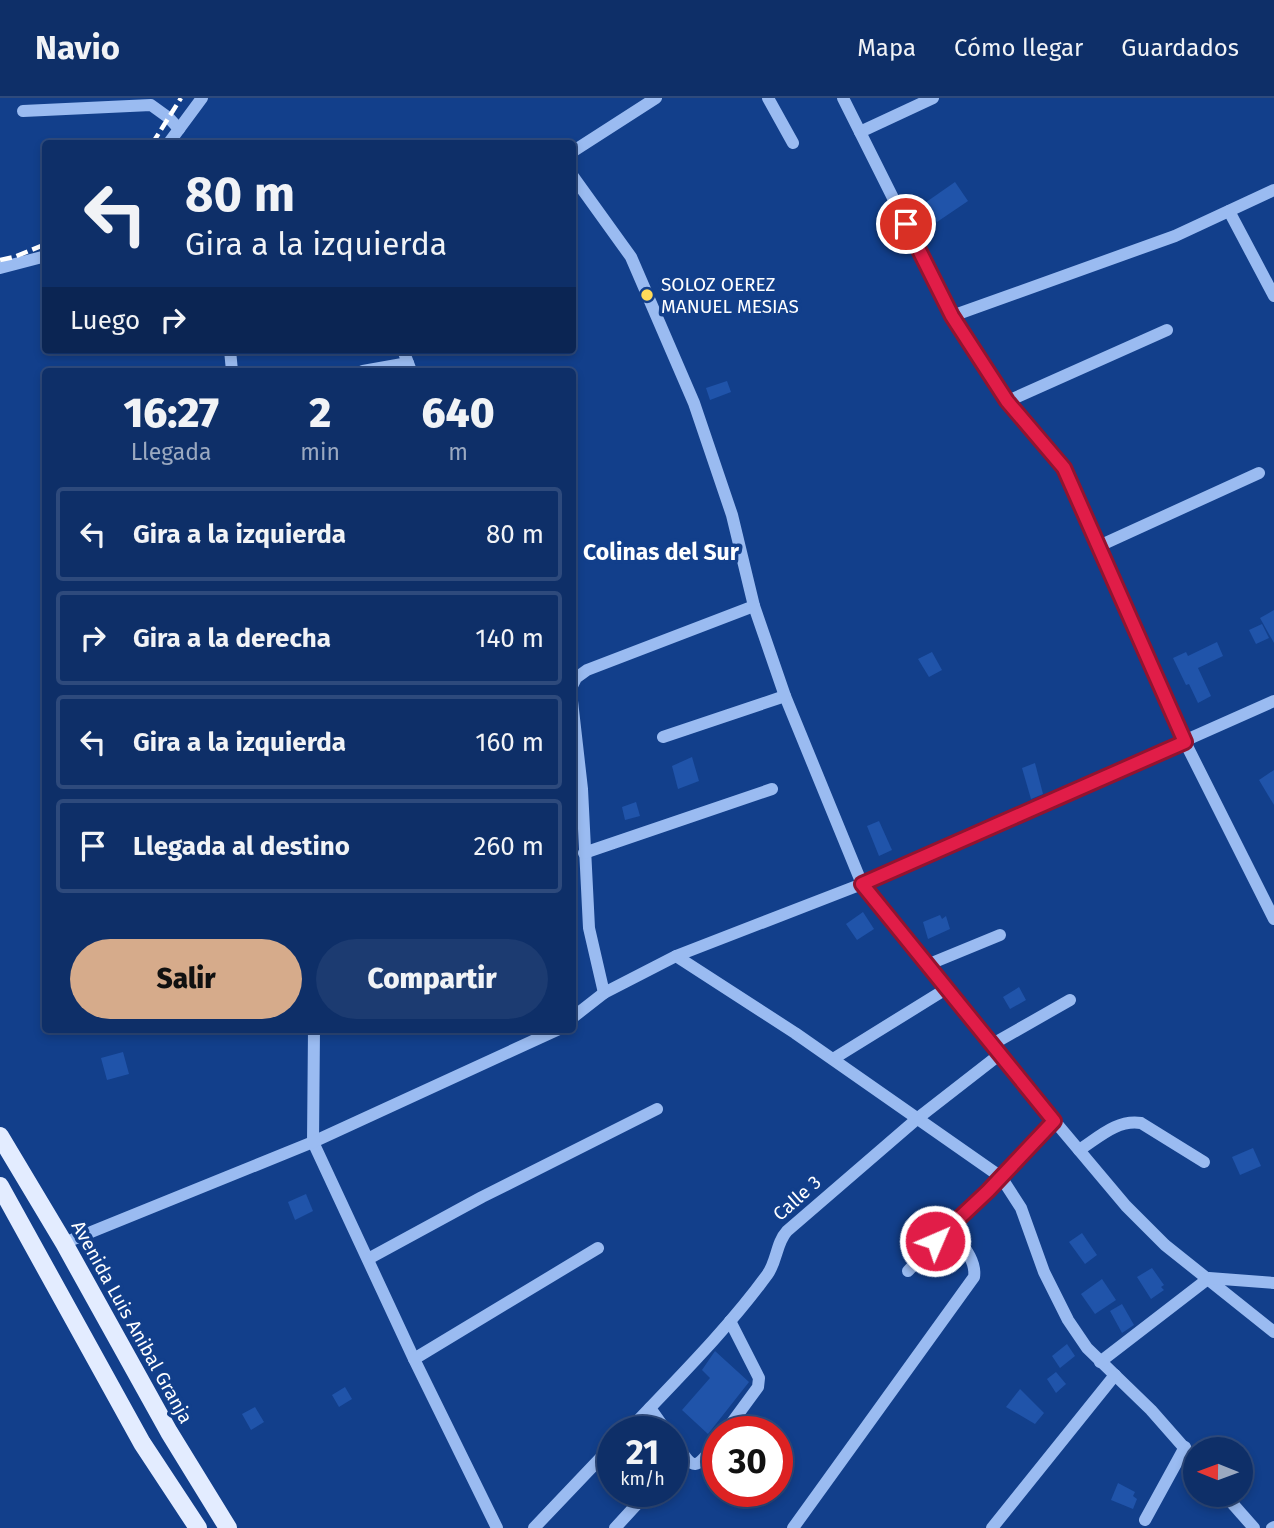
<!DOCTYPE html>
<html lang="es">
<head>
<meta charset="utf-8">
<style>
  :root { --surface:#0e2f68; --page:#1c3b71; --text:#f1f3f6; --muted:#9ba9c0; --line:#2e4a7c; --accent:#d6ab8b }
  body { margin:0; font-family:"Fira Sans",sans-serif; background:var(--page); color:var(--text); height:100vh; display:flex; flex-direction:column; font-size:26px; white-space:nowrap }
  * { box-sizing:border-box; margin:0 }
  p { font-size:23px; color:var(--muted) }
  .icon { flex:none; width:38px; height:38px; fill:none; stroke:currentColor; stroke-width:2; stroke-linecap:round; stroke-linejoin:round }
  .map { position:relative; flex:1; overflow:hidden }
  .drawer { position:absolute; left:42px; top:270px; width:534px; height:665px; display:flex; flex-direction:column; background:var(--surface); border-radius:7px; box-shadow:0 4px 10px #0003,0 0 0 2px var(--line) }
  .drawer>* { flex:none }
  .hud { position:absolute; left:42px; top:42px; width:534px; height:214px; border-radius:7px; box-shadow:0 4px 10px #0003,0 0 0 2px var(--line); background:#0e2f68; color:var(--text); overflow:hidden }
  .needle { width:46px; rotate:271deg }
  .buttons { position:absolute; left:1183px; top:1339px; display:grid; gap:14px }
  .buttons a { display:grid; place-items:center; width:70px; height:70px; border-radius:50%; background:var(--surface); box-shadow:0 4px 10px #0003,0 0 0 2px var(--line); font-size:35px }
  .speed { position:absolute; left:597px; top:1318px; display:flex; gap:14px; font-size:35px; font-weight:700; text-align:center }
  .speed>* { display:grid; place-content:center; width:91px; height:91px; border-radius:50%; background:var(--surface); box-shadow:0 4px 10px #0003,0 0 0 2px var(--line); line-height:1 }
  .speed small { font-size:18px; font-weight:400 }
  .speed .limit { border:10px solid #d22; background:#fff; color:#111 }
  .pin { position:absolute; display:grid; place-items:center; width:60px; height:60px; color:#fff; margin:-30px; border:4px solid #fff; border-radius:50%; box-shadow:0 2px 7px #0007 }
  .me { position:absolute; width:77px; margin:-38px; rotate:45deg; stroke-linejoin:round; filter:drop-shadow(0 0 5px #0008) }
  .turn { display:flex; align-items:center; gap:24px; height:147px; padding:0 28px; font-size:32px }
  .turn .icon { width:91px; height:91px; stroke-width:2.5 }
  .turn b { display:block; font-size:49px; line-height:60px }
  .then { display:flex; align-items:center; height:66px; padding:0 28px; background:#0003; gap:14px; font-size:26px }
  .eta { display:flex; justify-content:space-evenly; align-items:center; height:119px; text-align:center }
  .eta b { font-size:42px; font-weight:800; line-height:49px }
  .primary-button { display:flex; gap:14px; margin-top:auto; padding:14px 28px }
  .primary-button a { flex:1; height:80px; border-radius:42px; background:var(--accent); color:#111; font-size:28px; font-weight:800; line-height:80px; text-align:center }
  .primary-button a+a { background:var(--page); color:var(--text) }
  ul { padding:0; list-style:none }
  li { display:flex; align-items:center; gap:21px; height:94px; margin:0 14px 10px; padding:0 14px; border:4px solid var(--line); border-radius:7px }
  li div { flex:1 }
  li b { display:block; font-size:26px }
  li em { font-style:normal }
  header { display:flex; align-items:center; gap:42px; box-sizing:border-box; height:98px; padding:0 35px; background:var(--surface); border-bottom:2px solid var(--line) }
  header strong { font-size:33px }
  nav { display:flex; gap:38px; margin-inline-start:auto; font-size:24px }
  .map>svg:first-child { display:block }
</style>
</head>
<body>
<header>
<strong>Navio</strong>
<nav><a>Mapa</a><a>Cómo llegar</a><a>Guardados</a></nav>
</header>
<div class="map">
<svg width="1274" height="1430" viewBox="0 0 1274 1430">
  <rect width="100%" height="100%" fill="#123f8b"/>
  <!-- building -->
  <g fill="#2054aa">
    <path d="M 955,84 L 968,103 L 937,124 L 922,107 Z"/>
    <path d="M 727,283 L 731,294 L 710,302 L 706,290 Z"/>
    <path d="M 1274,512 L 1274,545 L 1260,520 Z"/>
    <path d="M 1262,526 L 1269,540 L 1256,546 L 1249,532 Z"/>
    <path d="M 1217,544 L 1223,558 L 1198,570 L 1211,598 L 1198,605 L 1189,586 L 1186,587 L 1173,560 L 1186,554 L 1188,558 Z"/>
    <path d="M 932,554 L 942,572 L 929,579 L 918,561 Z"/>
    <path d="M 692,659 L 699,683 L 678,691 L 672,668 Z"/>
    <path d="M 1035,665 L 1043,696 L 1031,701 L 1022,670 Z"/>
    <path d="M 1274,672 L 1274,707 L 1259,682 Z"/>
    <path d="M 636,704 L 640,718 L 625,722 L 622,709 Z"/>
    <path d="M 879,723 L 892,752 L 879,758 L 867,728 Z"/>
    <path d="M 863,814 L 874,831 L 857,842 L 846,826 Z"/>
    <path d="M 940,817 L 942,821 L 946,818 L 950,831 L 928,841 L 923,824 Z"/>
    <path d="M 1019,889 L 1026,902 L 1010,911 L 1003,899 Z"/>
    <path d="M 123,954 L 129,976 L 107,982 L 101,960 Z"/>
    <path d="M 1253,1050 L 1261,1068 L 1240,1077 L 1232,1059 Z"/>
    <path d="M 306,1096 L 313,1113 L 295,1122 L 288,1104 Z"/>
    <path d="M 1082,1135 L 1097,1157 L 1085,1166 L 1069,1144 Z"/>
    <path d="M 1152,1170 L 1164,1187 L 1161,1189 L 1164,1192 L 1151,1201 L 1137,1179 Z"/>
    <path d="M 1102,1181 L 1116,1202 L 1095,1216 L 1081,1196 Z"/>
    <path d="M 1122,1206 L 1134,1227 L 1122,1235 L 1110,1213 Z"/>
    <path d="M 1067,1246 L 1075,1258 L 1060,1270 L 1052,1258 Z"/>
    <path d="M 715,1253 L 749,1284 L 708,1336 L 682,1312 L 710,1280 L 702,1272 Z"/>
    <path d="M 1056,1274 L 1066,1286 L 1056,1295 L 1047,1281 Z"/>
    <path d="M 345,1289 L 352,1301 L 339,1309 L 332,1297 Z"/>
    <path d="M 1020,1291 L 1044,1315 L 1035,1326 L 1006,1309 Z"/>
    <path d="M 255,1309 L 264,1324 L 251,1332 L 242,1316 Z"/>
    <path d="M 1118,1385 L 1135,1394 L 1133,1398 L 1137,1401 L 1133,1411 L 1111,1402 Z"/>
  </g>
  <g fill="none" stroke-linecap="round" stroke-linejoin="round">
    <!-- minor -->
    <g stroke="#9abbf1" stroke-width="12">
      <path d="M 768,0 L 793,45"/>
      <path d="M 843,0 L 952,218 L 1008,303 L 1064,370 L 1185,644 L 1274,821"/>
      <path d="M 23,13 L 151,7 L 169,20 L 179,31"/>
      <path d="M 860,34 L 933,0"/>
      <path d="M 168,46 L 202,0"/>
      <path d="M 572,54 L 656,0"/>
      <path d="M 572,77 L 631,159 L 694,305 L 732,417 L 754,508 L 785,598 L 862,786 L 999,957 L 1126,1108 L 1165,1147 L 1274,1234"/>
      <path d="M 1229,113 L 1274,198"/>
      <path d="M 0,170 L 46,158"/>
      <path d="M 952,218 L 1175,138 L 1274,92"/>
      <path d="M 230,252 L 232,273"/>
      <path d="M 403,252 L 411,273"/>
      <path d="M 363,273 L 408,265"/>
      <path d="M 1008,303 L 1167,232"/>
      <path d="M 1099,448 L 1259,375"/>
      <path d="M 572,588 L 576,580 L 587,572 L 754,508"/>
      <path d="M 572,603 L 582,691 L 589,830 L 604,895"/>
      <path d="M 663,639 L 785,598"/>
      <path d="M 584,755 L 772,691"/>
      <path d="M 676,858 L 795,935 L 1001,1079 L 949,1128 C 959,1143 977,1161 974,1179 L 793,1430"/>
      <path d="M 927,867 L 1000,837"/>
      <path d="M 572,920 L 604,895 L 676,858 L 862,786 L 1274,603"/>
      <path d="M 314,931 L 313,1044 L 414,1261 L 497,1430"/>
      <path d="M 991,947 L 1070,902"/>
      <path d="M 833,961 L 946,891"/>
      <path d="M 1054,1023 L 1001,1079 L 1021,1110 L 1044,1174 L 1068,1222 L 1087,1250 L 1151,1312 L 1195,1362"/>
      <path d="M 1079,1052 C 1098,1040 1117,1021 1141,1025 L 1204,1064"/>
      <path d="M 64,1145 L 313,1044 L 559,931"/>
      <path d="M 368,1161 L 482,1099 L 657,1011"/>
      <path d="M 908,1173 L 949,1128"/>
      <path d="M 414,1261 L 598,1150"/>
      <path d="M 1100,1264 L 1209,1180 L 1274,1185"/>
      <path d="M 650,1310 L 667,1334"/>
      <path d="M 627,1334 C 675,1283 726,1233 767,1177 C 777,1164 776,1145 787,1133 L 918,1020 L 999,957"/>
      <path d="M 725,1334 L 758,1289 L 759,1280 L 730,1223"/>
      <path d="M 672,1341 C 695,1373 693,1375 718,1343"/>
      <path d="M 1224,1396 L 1254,1430"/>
      <path d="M 1145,1422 L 1185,1349"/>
      <path d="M 534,1430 L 612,1348"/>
      <path d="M 615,1430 L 649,1393"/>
      <path d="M 992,1430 L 1115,1277"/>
      <path d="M 1272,1430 L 1274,1429"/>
    </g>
    <!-- major -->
    <g stroke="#e3ecff" stroke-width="18">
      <path d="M 0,1038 L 64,1145 L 169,1334 L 228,1430"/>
      <path d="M 0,1088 L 142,1345 L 198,1430"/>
    </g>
    <!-- rail -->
    <g stroke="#fff" stroke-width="4.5" stroke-dasharray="12 5" stroke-linecap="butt">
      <path d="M 152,46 L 181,0"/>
      <path d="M 0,162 L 14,159 L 46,146"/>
    </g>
  </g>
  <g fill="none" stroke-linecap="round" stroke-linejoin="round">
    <defs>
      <path id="route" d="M 906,126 L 952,218 L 1007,303 L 1064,370 L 1185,644 L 862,786 L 1054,1023 L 988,1093 L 935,1143"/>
    </defs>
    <!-- route casing -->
    <use href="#route" stroke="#92132f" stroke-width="18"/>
    <!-- route -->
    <use href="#route" stroke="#e11d48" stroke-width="12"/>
  </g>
  <!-- markers -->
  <circle fill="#ffdb59" stroke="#123f8b" stroke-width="2.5" cx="647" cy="197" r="7"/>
  <g text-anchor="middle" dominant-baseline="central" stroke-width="7" stroke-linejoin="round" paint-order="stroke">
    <!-- poi labels -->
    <g font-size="19" fill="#fff" stroke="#123f8b" text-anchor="start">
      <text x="661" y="186">SOLOZ OEREZ<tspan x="661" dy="22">MANUEL MESIAS</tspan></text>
    </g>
    <!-- street labels -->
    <g font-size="19" fill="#fff" stroke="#123f8b">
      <text transform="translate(797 1100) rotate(-42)">Calle 3</text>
      <text transform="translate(132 1224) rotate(61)">Avenida Luis Anibal Granja</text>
    </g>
    <!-- quarter labels -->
    <g font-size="23" font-weight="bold" fill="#fff" stroke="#123f8b">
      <text x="661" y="454">Colinas del Sur</text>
    </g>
  </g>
</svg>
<div class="buttons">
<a><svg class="needle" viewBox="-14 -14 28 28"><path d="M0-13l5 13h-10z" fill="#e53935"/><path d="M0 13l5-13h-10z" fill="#9ba9c0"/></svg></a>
</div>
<div class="speed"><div>21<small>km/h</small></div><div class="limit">30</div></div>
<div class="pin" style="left:906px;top:126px;background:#d93025"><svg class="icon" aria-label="arrive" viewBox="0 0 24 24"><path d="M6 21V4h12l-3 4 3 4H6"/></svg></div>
<svg class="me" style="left:935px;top:1143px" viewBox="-20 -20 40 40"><circle r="17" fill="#e11d48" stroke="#fff" stroke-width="3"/><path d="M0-11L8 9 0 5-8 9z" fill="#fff"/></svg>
<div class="hud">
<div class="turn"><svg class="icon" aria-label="left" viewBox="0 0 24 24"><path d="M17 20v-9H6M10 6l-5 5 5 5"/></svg><div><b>80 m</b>Gira a la izquierda</div></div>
<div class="then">Luego<svg class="icon" aria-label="right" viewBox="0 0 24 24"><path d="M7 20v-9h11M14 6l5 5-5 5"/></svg></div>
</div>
<section class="drawer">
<div class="eta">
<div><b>16:27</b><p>Llegada</p></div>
<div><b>2</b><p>min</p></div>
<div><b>640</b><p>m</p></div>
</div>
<ul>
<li><svg class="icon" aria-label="left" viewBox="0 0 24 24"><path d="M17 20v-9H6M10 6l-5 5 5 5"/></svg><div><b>Gira a la izquierda</b></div><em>80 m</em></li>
<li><svg class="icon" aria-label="right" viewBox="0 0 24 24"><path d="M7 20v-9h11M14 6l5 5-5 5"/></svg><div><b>Gira a la derecha</b></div><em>140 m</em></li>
<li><svg class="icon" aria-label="left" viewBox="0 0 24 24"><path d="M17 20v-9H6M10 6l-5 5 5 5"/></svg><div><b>Gira a la izquierda</b></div><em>160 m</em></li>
<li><svg class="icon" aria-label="arrive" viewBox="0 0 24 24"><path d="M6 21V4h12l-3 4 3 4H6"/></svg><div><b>Llegada al destino</b></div><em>260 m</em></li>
</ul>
<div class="primary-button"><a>Salir</a><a>Compartir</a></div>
</section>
</div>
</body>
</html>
